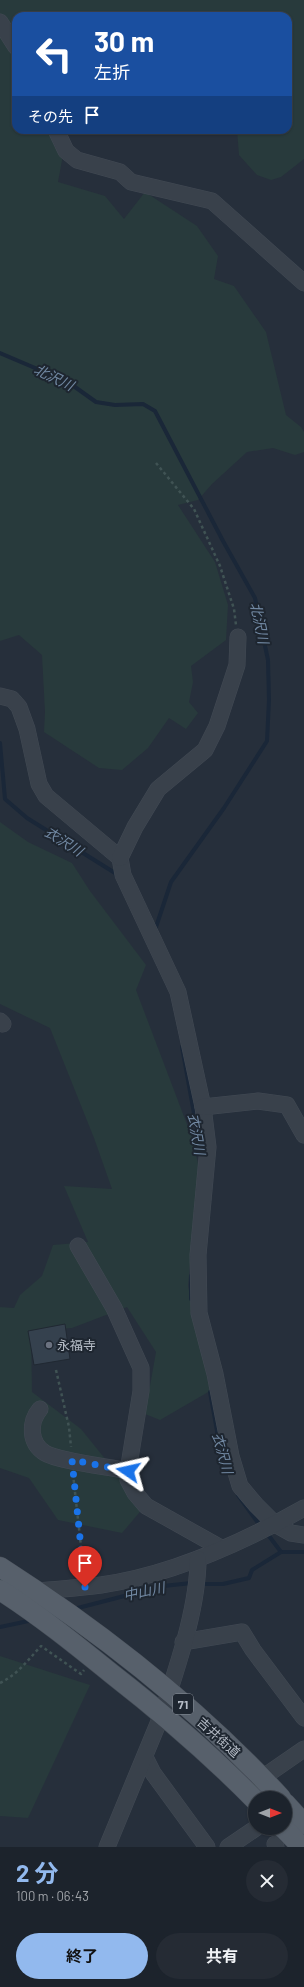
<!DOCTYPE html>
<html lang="ja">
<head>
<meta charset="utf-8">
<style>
  :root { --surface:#1c232c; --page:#252b34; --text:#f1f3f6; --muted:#a0a4a9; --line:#3a4048; --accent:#92b9ee }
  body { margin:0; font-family:Barlow,"Noto Sans JP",sans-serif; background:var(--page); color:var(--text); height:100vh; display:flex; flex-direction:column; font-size:15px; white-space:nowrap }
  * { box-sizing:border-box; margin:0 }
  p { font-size:13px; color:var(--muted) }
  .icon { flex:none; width:22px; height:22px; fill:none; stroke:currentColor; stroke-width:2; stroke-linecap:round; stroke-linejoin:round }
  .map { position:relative; height:1847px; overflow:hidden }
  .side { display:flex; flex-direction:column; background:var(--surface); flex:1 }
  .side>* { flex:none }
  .top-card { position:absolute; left:12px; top:12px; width:280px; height:122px; border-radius:12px; box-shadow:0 1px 3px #0004,0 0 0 1px var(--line); background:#1a4fa0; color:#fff; overflow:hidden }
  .needle { width:26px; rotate:90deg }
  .tools { position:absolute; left:248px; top:1791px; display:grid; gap:8px }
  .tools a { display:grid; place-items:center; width:44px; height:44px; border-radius:50%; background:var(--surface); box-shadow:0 1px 3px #0004,0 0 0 1px var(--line); font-size:20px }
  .pin { position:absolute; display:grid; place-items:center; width:34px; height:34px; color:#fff; margin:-41px -17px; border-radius:50% 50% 50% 0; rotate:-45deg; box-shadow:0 0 4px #0007 }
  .pin .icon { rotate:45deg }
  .me { position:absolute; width:44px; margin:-22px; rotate:281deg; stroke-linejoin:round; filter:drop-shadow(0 0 3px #0008) }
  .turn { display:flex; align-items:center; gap:14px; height:84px; padding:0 16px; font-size:18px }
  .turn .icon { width:52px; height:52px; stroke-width:2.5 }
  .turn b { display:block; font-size:28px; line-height:34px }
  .then { display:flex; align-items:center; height:38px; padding:0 16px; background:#0003; gap:8px; font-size:15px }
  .round { display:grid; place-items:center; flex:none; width:42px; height:42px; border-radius:21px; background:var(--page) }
  .summary { display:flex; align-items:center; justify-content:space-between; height:68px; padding:0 16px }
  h1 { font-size:24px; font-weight:700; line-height:30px; color:var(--accent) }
  .button { display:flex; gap:8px; margin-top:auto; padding:8px 16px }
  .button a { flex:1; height:46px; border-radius:24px; background:var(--accent); color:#111; font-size:16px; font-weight:700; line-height:46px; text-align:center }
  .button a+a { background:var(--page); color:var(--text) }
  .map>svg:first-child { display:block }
</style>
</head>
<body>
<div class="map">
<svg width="304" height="1847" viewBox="0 0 304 1847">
  <rect width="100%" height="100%" fill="#262f3b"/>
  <!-- green -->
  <g fill="#283a3c">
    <path d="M 0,0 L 304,0 L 304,159 L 281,177 L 271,180 L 257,175 L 239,155 L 237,130 L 288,130 L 288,16 L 16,16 L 16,31 L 12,31 L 16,42 L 16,130 L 53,130 L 63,155 L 58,182 L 105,196 L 124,219 L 145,192 L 197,226 L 218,256 L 214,279 L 234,286 L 266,332 L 286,415 L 301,427 L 304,432 L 304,452 L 295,455 L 273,448 L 247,452 L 212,484 L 198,500 L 178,505 L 215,562 L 228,605 L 226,640 L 191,666 L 193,682 L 189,702 L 198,713 L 186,729 L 169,718 L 148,748 L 122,770 L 99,768 L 44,732 L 45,712 L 42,655 L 19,635 L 0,641 Z"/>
    <path d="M 0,822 L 28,842 L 72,863 L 90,891 L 146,965 L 136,990 L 191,1135 L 199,1167 L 188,1286 L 210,1391 L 160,1420 L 145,1414 L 156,1352 L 127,1307 L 72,1328 L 31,1331 L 32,1392 L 81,1429 L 144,1507 L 122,1533 L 58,1520 L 29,1478 L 0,1468 L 0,1307 L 14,1308 L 20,1295 L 42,1276 L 53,1245 L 88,1242 L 64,1186 L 112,1189 L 94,1138 L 50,1028 L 0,1004 Z"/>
    <path d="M 0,1656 L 90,1685 L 28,1818 L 0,1816 Z"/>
  </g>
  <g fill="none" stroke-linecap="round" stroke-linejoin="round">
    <!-- stream -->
    <g stroke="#1a2738" stroke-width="4">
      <path d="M 0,353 L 68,382 L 96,402 L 115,405 L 143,404 L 155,411 L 223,541 L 255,598 L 268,660 L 269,700 L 267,741 L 224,808 L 171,882 L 155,930"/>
      <path d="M 0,743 L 5,799 L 27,818 L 115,873 L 117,877"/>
      <path d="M 182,1047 L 201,1152"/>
      <path d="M 191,1276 L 191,1299"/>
      <path d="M 210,1392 L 221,1453 L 227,1469"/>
      <path d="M 238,1495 L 261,1527"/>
      <path d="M 266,1532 L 281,1552"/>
      <path d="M 281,1552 L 304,1552"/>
      <path d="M 201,1584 L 223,1584 L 249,1578 L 252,1570 L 281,1552"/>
      <path d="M 74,1609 L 163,1586 L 192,1583"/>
      <path d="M 0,1627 L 33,1620"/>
    </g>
  </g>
  <!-- building -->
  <path fill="#35414e" stroke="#202832" d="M 65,1324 L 70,1359 L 34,1365 L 28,1331 Z"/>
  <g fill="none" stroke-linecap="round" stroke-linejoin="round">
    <defs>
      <g id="minor">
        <path d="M 0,22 L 16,47"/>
        <path d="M 56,130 L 66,151 L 77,160 L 120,172 L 131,182 L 212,201 L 304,283"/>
        <path d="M 0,696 L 12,699 L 19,707 L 27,729 L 39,784 L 46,796 L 120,858 L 123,875 L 178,992 L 203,1107 L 208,1147 L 198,1255 L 199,1313 L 215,1374 L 231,1456 L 240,1486 L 256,1505 L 275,1524 L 291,1533 L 304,1535"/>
        <path d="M 120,858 L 135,827 L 158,789 L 205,750 L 217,726 L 237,665 L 238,637"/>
        <path d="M 0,1021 L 3,1024"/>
        <path d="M 203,1107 L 258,1101 L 287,1105 L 304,1135"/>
        <path d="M 78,1246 L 114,1308 L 141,1368 L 141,1391 L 128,1471 L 128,1480 L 135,1493 L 146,1506 L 221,1548"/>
        <path d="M 40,1409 C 29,1422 29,1443 45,1453 C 58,1461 110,1467 128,1471"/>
        <path d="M 37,1591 C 58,1589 80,1588 101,1585 C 172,1575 242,1543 304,1508"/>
        <path d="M 183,1642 L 242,1632 L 253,1650 L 304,1718"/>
        <path d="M 145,1757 L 153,1773 L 207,1847"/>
        <path d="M 262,1778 L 304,1749"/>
        <path d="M 275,1844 L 276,1847"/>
        <path d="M 107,1847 L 162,1714 C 177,1667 198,1608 198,1559"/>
        <path d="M 228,1847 L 256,1828"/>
      </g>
      <g id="major">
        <path d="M 0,1567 C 101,1632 199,1709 281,1798"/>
        <path d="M 0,1590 C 39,1615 75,1644 112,1674 C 162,1713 210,1754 255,1800"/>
        <path d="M 285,1803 L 304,1824"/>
        <path d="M 283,1828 L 302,1847"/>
      </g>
    </defs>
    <!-- minor casing -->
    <use href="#minor" stroke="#424a54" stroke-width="17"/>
    <!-- major casing -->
    <use href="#major" stroke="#424a54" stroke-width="21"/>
    <!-- path -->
    <g stroke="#405354" stroke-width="2.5" stroke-dasharray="3 3" stroke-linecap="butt">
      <path d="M 156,463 L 194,509 L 220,566 L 234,609 L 236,625"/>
      <path d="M 56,1370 L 69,1427 L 71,1447"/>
      <path d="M 73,1474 L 84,1574"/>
      <path d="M 0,1683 C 17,1675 28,1660 41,1646 L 81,1674 L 84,1670"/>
    </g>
    <!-- minor -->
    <use href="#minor" stroke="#39414b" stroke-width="16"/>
    <!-- major -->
    <use href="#major" stroke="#57606b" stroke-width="20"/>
  </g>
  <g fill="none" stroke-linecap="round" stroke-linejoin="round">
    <!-- route -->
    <path stroke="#1a73e8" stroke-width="7" stroke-dasharray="0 12.6" d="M 85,1587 L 72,1460 L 128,1471"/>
  </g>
  <!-- markers -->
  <circle fill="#6b7280" stroke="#1e2630" stroke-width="1.5" cx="49" cy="1345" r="4"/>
  <g text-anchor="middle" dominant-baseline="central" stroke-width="4" stroke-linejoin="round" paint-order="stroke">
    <!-- shield labels -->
    <rect fill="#1e2630" stroke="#888f99" stroke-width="1" x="173" y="1694" width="20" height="20" rx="3"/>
    <g font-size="12" font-weight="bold" fill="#b5bcc6">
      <text x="183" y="1704">71</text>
    </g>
    <!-- poi labels -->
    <g font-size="13" fill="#b5bcc6" stroke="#1e2630" text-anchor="start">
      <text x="57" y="1345">永福寺</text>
    </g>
    <!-- street labels -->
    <g font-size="13" fill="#b5bcc6" stroke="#1e2630">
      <text transform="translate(219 1737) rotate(42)">吉井街道</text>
    </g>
    <!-- water labels -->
    <g font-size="14" font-style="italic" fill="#7188a2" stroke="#1e2630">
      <text transform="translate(54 377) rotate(26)">北沢川</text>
      <text transform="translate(260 623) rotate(78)">北沢川</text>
      <text transform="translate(64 841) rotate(32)">衣沢川</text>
      <text transform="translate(197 1134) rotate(80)">衣沢川</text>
      <text transform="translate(223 1453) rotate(75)">衣沢川</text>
      <text transform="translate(144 1591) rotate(-12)">中山川</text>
    </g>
  </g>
</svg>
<div class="tools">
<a><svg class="needle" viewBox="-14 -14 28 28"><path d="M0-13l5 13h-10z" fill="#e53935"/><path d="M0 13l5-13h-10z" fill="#a0a4a9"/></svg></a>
</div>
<div class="pin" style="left:85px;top:1587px;background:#d93025"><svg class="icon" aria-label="arrive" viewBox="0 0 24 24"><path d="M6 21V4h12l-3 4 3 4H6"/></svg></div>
<svg class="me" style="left:128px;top:1471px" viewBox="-20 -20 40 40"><path d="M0-17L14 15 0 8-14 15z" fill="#1a73e8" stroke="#fff" stroke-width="4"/></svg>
<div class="top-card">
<div class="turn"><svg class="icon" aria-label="left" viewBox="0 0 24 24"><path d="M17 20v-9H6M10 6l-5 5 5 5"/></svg><div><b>30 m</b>左折</div></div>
<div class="then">その先<svg class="icon" aria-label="arrive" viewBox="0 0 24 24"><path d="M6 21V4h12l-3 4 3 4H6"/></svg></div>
</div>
</div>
<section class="side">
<div class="summary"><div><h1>2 分</h1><p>100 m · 06:43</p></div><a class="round"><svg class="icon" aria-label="close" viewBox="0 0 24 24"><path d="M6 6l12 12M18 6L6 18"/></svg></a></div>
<div class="button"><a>終了</a><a>共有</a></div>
</section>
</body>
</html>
